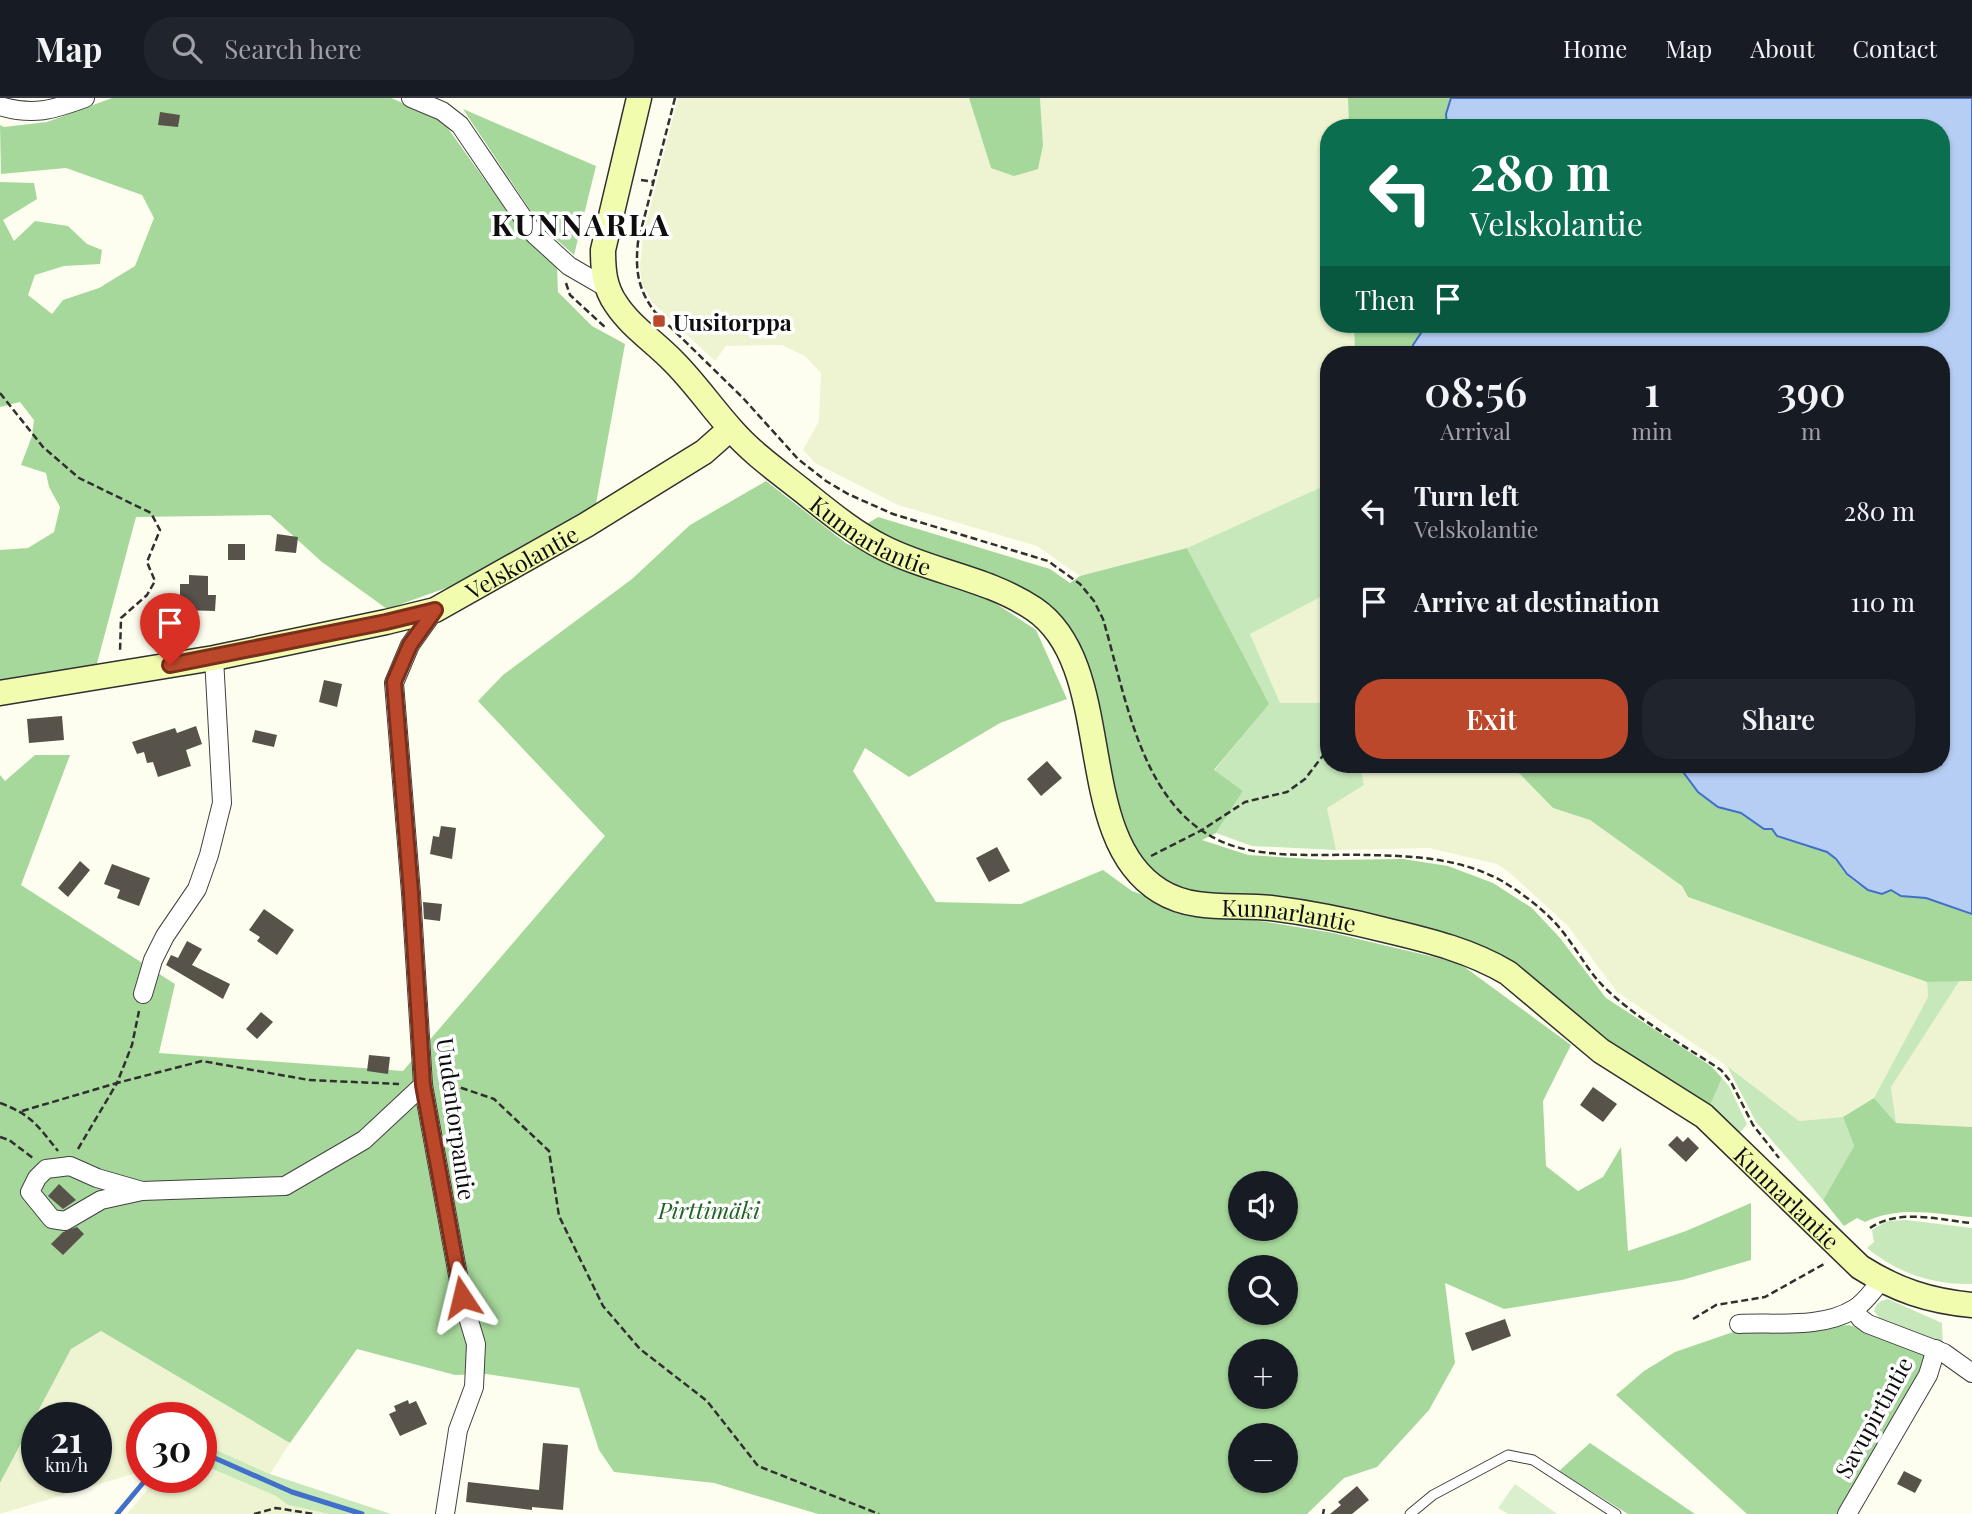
<!DOCTYPE html>
<html lang="en">
<head>
<meta charset="utf-8">
<style>
  :root { --surface:#171b24; --page:#20242c; --text:#f1f3f6; --muted:#9ea1a6; --line:#363941; --accent:#bb482a }
  body { margin:0; font-family:"Playfair Display",serif; background:var(--page); color:var(--text); height:100vh; display:flex; flex-direction:column; font-size:26px; white-space:nowrap }
  * { box-sizing:border-box; margin:0 }
  p { font-size:23px; color:var(--muted) }
  .icon { flex:none; width:38px; height:38px; fill:none; stroke:currentColor; stroke-width:2; stroke-linecap:round; stroke-linejoin:round }
  .map { position:relative; flex:1; overflow:hidden }
  .drawer { position:absolute; left:1320px; top:248px; width:630px; height:427px; display:flex; flex-direction:column; background:var(--surface); border-radius:28px; box-shadow:0 2px 5px #0004 }
  .drawer>* { flex:none }
  .guide { position:absolute; left:1320px; top:21px; width:630px; height:214px; border-radius:28px; box-shadow:0 2px 5px #0004; background:#0b6e4f; color:#fff; overflow:hidden }
  .fabs { position:absolute; left:1228px; top:1073px; display:grid; gap:14px }
  .fabs a { display:grid; place-items:center; width:70px; height:70px; border-radius:50%; background:var(--surface); box-shadow:0 2px 5px #0004; font-size:35px }
  .speed { position:absolute; left:21px; top:1304px; display:flex; gap:14px; font-size:35px; font-weight:700; text-align:center }
  .speed>* { display:grid; place-content:center; width:91px; height:91px; border-radius:50%; background:var(--surface); box-shadow:0 2px 5px #0004; line-height:1 }
  .speed small { font-size:18px; font-weight:400 }
  .speed .limit { border:10px solid #d22; background:#fff; color:#111 }
  .pin { position:absolute; display:grid; place-items:center; width:60px; height:60px; color:#fff; margin:-72px -30px; border-radius:50% 50% 50% 0; rotate:-45deg; box-shadow:0 0 7px #0007 }
  .pin .icon { rotate:45deg }
  .me { position:absolute; width:77px; margin:-38px; rotate:350deg; stroke-linejoin:round; filter:drop-shadow(0 0 5px #0008) }
  .turn { display:flex; align-items:center; gap:24px; height:147px; padding:0 35px; font-size:32px }
  .turn .icon { width:91px; height:91px; stroke-width:2.5 }
  .turn b { display:block; font-size:49px; line-height:60px }
  .then { display:flex; align-items:center; height:66px; padding:0 35px; background:#0003; gap:14px; font-size:26px }
  .eta { display:flex; justify-content:space-evenly; align-items:center; height:119px; text-align:center }
  .eta b { font-size:42px; font-weight:600; line-height:49px }
  .button { display:flex; gap:14px; margin-top:auto; padding:14px 35px }
  .button a { flex:1; height:80px; border-radius:28px; background:var(--accent); color:#fff; font-size:28px; font-weight:600; line-height:80px; text-align:center }
  .button a+a { background:var(--page); color:var(--text) }
  ul { padding:0; list-style:none }
  li { display:flex; align-items:center; gap:21px; height:91px; padding:0 35px }
  li div { flex:1 }
  li b { display:block; font-size:26px }
  li em { font-style:normal }
  header { display:flex; align-items:center; gap:42px; box-sizing:border-box; height:98px; padding:0 35px; background:var(--surface); border-bottom:2px solid var(--line) }
  header strong { font-size:33px }
  nav { display:flex; gap:38px; margin-inline-start:auto; font-size:24px }
  .search { width:490px; height:63px; background:var(--page); display:flex; align-items:center; gap:18px; box-sizing:border-box; padding:0 24px; border-radius:28px; color:var(--muted); font-size:26px }
  .map>svg:first-child { display:block }
</style>
</head>
<body>
<header>
<strong>Map</strong>
<div class="search"><svg class="icon" aria-label="search" viewBox="0 0 24 24"><circle cx="10" cy="10" r="6"/><path d="M15 15l6 6"/></svg>Search here</div>
<nav><a>Home</a><a>Map</a><a>About</a><a>Contact</a></nav>
</header>
<div class="map">
<svg width="1972" height="1416" viewBox="0 0 1972 1416">
  <rect width="100%" height="100%" fill="#fefef0"/>
  <!-- farmland -->
  <g fill="#eef4d1" fill-rule="evenodd">
    <path d="M 678,0 L 969,0 L 989,64 L 1043,47 L 1040,0 L 1348,0 L 1349,30 L 1328,30 L 1328,226 L 1354,226 L 1355,257 L 1328,257 L 1328,386 L 1187,450 L 1080,478 L 1037,448 L 898,407 L 815,365 L 803,352 L 819,323 L 821,275 L 805,258 L 782,247 L 726,248 L 715,263 L 653,205 L 642,186 L 640,169 L 643,138 Z"/>
    <path d="M 1328,495 L 1328,608 L 1323,605 L 1280,606 L 1250,536 Z"/>
    <path d="M 1360,667 L 1511,667 L 1553,710 L 1590,722 L 1682,788 L 1688,799 L 1927,884 L 1928,899 L 1874,1000 L 1843,1019 L 1799,1023 L 1727,968 L 1617,894 L 1568,828 L 1509,774 L 1497,766 L 1429,750 L 1336,752 L 1326,710 L 1364,687 Z"/>
    <path d="M 1960,882 L 1972,883 L 1972,1029 L 1896,1025 L 1891,989 Z"/>
    <path d="M 101,1233 L 290,1345 L 270,1376 L 207,1348 L 201,1348 L 201,1320 L 142,1320 L 142,1370 L 136,1375 L 0,1416 L 0,1385 L 71,1251 ZM 37,1320 L 96,1320 L 96,1379 L 37,1379 Z"/>
    <path d="M 201,1366 L 277,1398 L 288,1407 L 329,1416 L 127,1416 L 158,1379 L 201,1379 Z"/>
  </g>
  <!-- green -->
  <g fill="#c7e8bb">
    <path d="M 1328,386 L 1328,495 L 1250,536 L 1280,605 L 1323,605 L 1328,608 L 1328,667 L 1360,667 L 1364,687 L 1327,710 L 1336,752 L 1252,748 L 1216,735 L 1243,693 L 1214,673 L 1268,606 L 1187,450 Z"/>
    <path d="M 1960,882 L 1891,989 L 1896,1025 L 1874,1000 L 1928,899 L 1927,884 Z"/>
    <path d="M 1727,968 L 1799,1023 L 1843,1019 L 1854,1048 L 1823,1102 L 1756,1024 Z"/>
    <path d="M 1722,980 L 1729,988 L 1747,1026 L 1738,1037 L 1708,1012 Z"/>
    <path d="M 1906,1122 L 1972,1130 L 1972,1186 C 1933,1187 1897,1175 1867,1150 L 1874,1144 L 1872,1132 L 1887,1123 Z"/>
    <path d="M 1888,1201 L 1942,1225 L 1943,1250 L 1881,1222 L 1874,1213 C 1876,1205 1880,1203 1888,1201 Z"/>
    <path d="M 201,1348 L 207,1348 L 270,1376 L 391,1416 L 329,1416 L 288,1407 L 276,1398 L 201,1366 Z"/>
  </g>
  <!-- forest -->
  <g fill="#a7d89b" fill-rule="evenodd">
    <path d="M 112,0 L 391,0 L 442,22 L 524,137 L 557,168 L 558,194 L 592,228 L 625,246 L 595,411 L 449,489 L 387,511 L 322,464 L 270,417 L 136,419 L 96,569 L 0,585 L 0,452 L 28,450 L 54,434 L 60,409 L 49,389 L 46,375 L 21,367 L 32,338 L 34,322 L 20,304 L 0,309 L 0,84 L 34,85 L 37,101 L 3,122 L 14,143 L 35,123 L 68,128 L 87,146 L 102,152 L 100,166 L 64,168 L 35,177 L 28,197 L 52,216 L 63,202 L 99,190 L 135,168 L 154,120 L 142,97 L 66,70 L 1,76 L 0,27 L 4,29 L 47,24 Z"/>
    <path d="M 969,0 L 1040,0 L 1043,47 L 1038,71 L 1014,78 L 991,70 Z"/>
    <path d="M 1348,0 L 1451,0 L 1446,16 L 1447,30 L 1349,30 Z"/>
    <path d="M 463,11 L 596,68 L 574,157 L 540,127 Z"/>
    <path d="M 1354,226 L 1418,226 L 1421,235 L 1413,247 L 1413,257 L 1355,257 Z"/>
    <path d="M 766,383 L 847,446 L 986,499 L 1036,532 L 1067,601 L 1000,625 L 909,679 L 865,650 L 853,673 L 936,804 L 1021,806 L 1103,772 L 1132,793 L 1176,809 L 1333,835 L 1459,865 L 1571,947 L 1543,1003 L 1546,1068 L 1578,1093 L 1603,1079 L 1621,1049 L 1628,1153 L 1686,1133 L 1751,1105 L 1751,1162 L 1682,1182 L 1504,1211 L 1445,1185 L 1455,1265 L 1429,1312 L 1377,1369 L 1344,1380 L 1307,1416 L 818,1416 L 714,1385 L 614,1374 L 599,1352 L 579,1290 L 486,1276 L 455,1277 L 357,1251 L 290,1345 L 101,1233 L 71,1251 L 0,1385 L 0,677 L 5,683 L 35,657 L 70,657 L 21,787 L 175,886 L 159,955 L 403,973 L 605,738 L 478,603 L 503,577 L 632,481 L 690,427 ZM 1241,1085 L 1286,1085 L 1286,1130 L 1241,1130 ZM 1241,1169 L 1286,1169 L 1286,1214 L 1241,1214 ZM 1241,1253 L 1286,1253 L 1286,1298 L 1241,1298 ZM 1241,1337 L 1286,1337 L 1286,1382 L 1241,1382 Z"/>
    <path d="M 878,419 L 1050,471 L 1070,485 L 1080,478 L 1187,450 L 1269,606 L 1214,672 L 1243,693 L 1216,735 L 1202,742 L 1248,757 L 1326,762 L 1403,761 L 1448,768 L 1493,785 L 1532,810 L 1560,840 L 1606,900 L 1711,968 L 1722,980 L 1708,1012 L 1617,957 L 1507,867 L 1204,801 L 1165,786 L 1130,746 L 1063,529 L 862,429 Z"/>
    <path d="M 1511,667 L 1678,667 L 1698,694 L 1772,731 L 1777,738 C 1794,745 1814,746 1829,756 C 1837,761 1840,770 1847,777 C 1860,789 1873,797 1891,792 L 1901,798 L 1926,800 L 1972,816 L 1972,883 L 1927,884 L 1688,799 L 1682,788 L 1590,722 L 1553,710 Z"/>
    <path d="M 1874,1000 L 1896,1025 L 1972,1029 L 1972,1119 C 1937,1116 1898,1107 1865,1124 L 1857,1120 L 1844,1128 L 1823,1102 L 1854,1048 L 1843,1019 Z"/>
    <path d="M 1849,1227 L 1905,1244 L 1924,1254 L 1927,1272 L 1843,1416 L 1747,1416 L 1616,1297 L 1644,1273 L 1675,1254 L 1736,1233 Z"/>
    <path d="M 1590,1345 L 1695,1416 L 1628,1416 L 1559,1373 Z"/>
  </g>
  <!-- pitch -->
  <path fill="#daf0cc" d="M 1515,1386 L 1556,1415 L 1556,1416 L 1508,1416 L 1498,1410 Z"/>
  <!-- water -->
  <path fill="#b7cef4" stroke="#4070c9" stroke-width="2" d="M 1451,0 L 1972,0 L 1972,816 L 1926,800 L 1901,798 L 1891,792 L 1882,796 L 1868,792 L 1847,776 L 1836,761 L 1827,754 L 1777,738 L 1772,731 L 1764,731 L 1741,715 L 1718,709 L 1698,694 L 1678,667 L 1941,667 L 1941,257 L 1413,257 L 1413,247 L 1421,235 L 1419,226 L 1941,226 L 1941,30 L 1447,30 L 1446,16 Z"/>
  <g fill="none" stroke-linecap="round" stroke-linejoin="round">
    <!-- stream -->
    <g stroke="#4070c9" stroke-width="5">
      <path d="M 201,1354 L 292,1394 L 362,1416"/>
      <path d="M 117,1416 L 148,1379"/>
    </g>
  </g>
  <!-- building -->
  <g fill="#57534b">
    <path d="M 160,14 L 180,17 L 178,29 L 158,27 Z"/>
    <path d="M 277,436 L 298,439 L 296,455 L 275,453 Z"/>
    <rect x="228" y="446" width="17" height="16"/>
    <path d="M 189,477 L 208,478 L 208,497 L 216,497 L 215,513 L 180,512 L 180,486 L 189,486 Z"/>
    <path d="M 154,524 L 183,525 L 182,543 L 154,542 Z"/>
    <path d="M 324,582 L 342,586 L 337,609 L 319,604 Z"/>
    <path d="M 62,618 L 64,642 L 29,645 L 27,621 Z"/>
    <path d="M 196,628 L 202,646 L 186,652 L 191,668 L 158,679 L 153,664 L 147,665 L 144,654 L 137,656 L 132,644 L 175,630 L 177,635 Z"/>
    <path d="M 255,632 L 277,637 L 274,649 L 252,644 Z"/>
    <path d="M 1047,663 L 1062,680 L 1041,698 L 1027,681 Z"/>
    <path d="M 441,728 L 456,730 L 452,761 L 430,756 L 433,738 L 439,739 Z"/>
    <path d="M 997,749 L 1010,773 L 989,784 L 976,760 Z"/>
    <path d="M 80,763 L 90,772 L 68,799 L 58,790 Z"/>
    <path d="M 112,766 L 150,780 L 139,808 L 117,800 L 120,792 L 104,786 Z"/>
    <path d="M 423,804 L 442,806 L 440,823 L 424,821 Z"/>
    <path d="M 264,811 L 294,832 L 277,857 L 257,843 L 260,839 L 249,832 Z"/>
    <path d="M 187,843 L 202,851 L 192,867 L 230,886 L 223,901 L 166,867 L 171,857 L 178,860 Z"/>
    <path d="M 261,914 L 273,924 L 257,941 L 246,931 Z"/>
    <path d="M 369,957 L 390,959 L 388,976 L 367,973 Z"/>
    <path d="M 1593,989 L 1617,1006 L 1603,1024 L 1580,1007 Z"/>
    <path d="M 1677,1038 L 1683,1044 L 1688,1039 L 1699,1050 L 1686,1064 L 1668,1047 Z"/>
    <path d="M 59,1086 L 76,1102 L 63,1111 L 48,1098 Z"/>
    <path d="M 77,1129 L 84,1136 L 63,1157 L 51,1146 L 63,1134 Z"/>
    <path d="M 1505,1221 L 1511,1238 L 1472,1253 L 1465,1235 Z"/>
    <path d="M 408,1302 L 409,1306 L 416,1303 L 427,1326 L 400,1338 L 389,1316 L 396,1313 L 394,1308 Z"/>
    <path d="M 543,1345 L 568,1347 L 563,1412 L 532,1409 L 532,1412 L 466,1404 L 468,1384 L 539,1392 Z"/>
    <path d="M 1904,1373 L 1922,1382 L 1915,1395 L 1897,1386 Z"/>
    <path d="M 1357,1388 L 1369,1402 L 1352,1416 L 1330,1416 L 1341,1407 L 1338,1404 Z"/>
  </g>
  <g fill="none" stroke-linecap="round" stroke-linejoin="round">
    <defs>
      <path id="lane" d="M 1410,1416 L 1433,1397 L 1508,1357 L 1533,1362 L 1616,1416"/>
      <g id="street">
        <path d="M 411,0 L 442,13 L 460,27 L 534,136 L 569,168 L 607,190"/>
        <path d="M 0,8 C 33,18 53,12 85,0"/>
        <path d="M 435,512 L 410,547 L 394,585 L 411,795 L 423,987 L 462,1199 L 476,1246 L 474,1289 L 458,1332 L 445,1416"/>
        <path d="M 143,896 L 153,862 L 165,838 L 197,791 L 209,757 L 222,705 L 214,560"/>
        <path d="M 142,1093 L 101,1102 L 65,1123 L 52,1121 L 30,1094 L 37,1080 L 46,1071 L 70,1068 L 97,1080 L 142,1093 L 285,1088 L 364,1042 L 423,987"/>
        <path d="M 1855,1211 L 1860,1220 L 1868,1226 L 1944,1255 L 1972,1275"/>
        <path d="M 1739,1226 C 1775,1224 1822,1231 1854,1211 C 1865,1205 1873,1192 1881,1183"/>
        <path d="M 1847,1416 L 1928,1277 L 1936,1251"/>
      </g>
      <g id="secondary">
        <path id="s1" d="M 639,0 L 603,152 C 603,171 604,189 616,206 C 631,229 655,244 674,264 C 695,285 712,310 732,332 C 753,356 779,374 804,394 C 829,414 853,434 882,449 C 930,474 988,480 1034,511 C 1118,568 1071,739 1160,793 C 1194,814 1233,806 1271,810 C 1311,815 1350,823 1389,833 C 1431,843 1471,853 1508,875 L 1601,953 L 1704,1018 L 1860,1169 C 1896,1192 1929,1203 1972,1207"/>
        <path id="s2" d="M 0,595 L 214,560 L 386,524 L 435,512 L 586,427 L 704,354 L 730,331"/>
      </g>
    </defs>
    <!-- lane casing -->
    <use href="#lane" stroke="#414141" stroke-width="11"/>
    <!-- street casing -->
    <use href="#street" stroke="#414141" stroke-width="20"/>
    <!-- secondary casing -->
    <use href="#secondary" stroke="#303030" stroke-width="27"/>
    <!-- path -->
    <g stroke="#303030" stroke-width="2.5" stroke-dasharray="7 3.5" stroke-linecap="butt">
      <path d="M 675,0 L 638,144 C 635,172 638,192 655,214 L 743,300 L 798,361 L 826,383 L 848,396 L 893,416 L 1048,463 L 1080,486 L 1094,503 L 1103,521 C 1130,612 1145,740 1261,754 C 1296,759 1333,756 1368,757 C 1414,758 1460,760 1502,783 C 1525,797 1550,816 1566,838 C 1579,855 1589,874 1604,889 C 1638,922 1682,946 1721,972 L 1731,984 L 1753,1027 L 1779,1060"/>
      <path d="M 641,82 L 654,84"/>
      <path d="M 566,185 L 570,197 L 607,231"/>
      <path d="M 0,295 L 43,349 L 79,380 L 151,415 L 160,432 L 147,464 L 155,483 L 147,497 L 121,520 L 120,554"/>
      <path d="M 1151,758 L 1202,732 L 1245,704 L 1287,694 L 1305,681 L 1328,651"/>
      <path d="M 441,983 L 494,1001 L 549,1053 L 559,1118 L 603,1208 L 640,1251 L 707,1303 L 758,1368 L 879,1416"/>
      <path d="M 0,1005 C 32,1017 37,1027 58,1053"/>
      <path d="M 22,1013 L 117,985 L 132,947 L 139,913"/>
      <path d="M 0,1039 L 9,1042 L 33,1060"/>
      <path d="M 78,1051 L 117,985 L 202,963 L 309,982 L 399,986"/>
      <path d="M 1870,1130 C 1899,1110 1938,1122 1972,1125"/>
      <path d="M 1693,1221 L 1716,1207 L 1765,1199 L 1824,1166"/>
      <path d="M 254,1416 L 276,1410 L 314,1416"/>
      <path d="M 1323,1416 L 1324,1411"/>
    </g>
    <!-- lane -->
    <use href="#lane" stroke="#fff" stroke-width="9"/>
    <!-- street -->
    <use href="#street" stroke="#fff" stroke-width="18"/>
    <!-- secondary -->
    <use href="#secondary" stroke="#f1fcae" stroke-width="24"/>
  </g>
  <g fill="none" stroke-linecap="round" stroke-linejoin="round">
    <defs>
      <path id="route" d="M 170,567 L 386,524 L 435,512 L 410,547 L 394,584 L 411,795 L 423,987 L 462,1199"/>
    </defs>
    <!-- route casing -->
    <use href="#route" stroke="#7a2f1b" stroke-width="18"/>
    <!-- route -->
    <use href="#route" stroke="#bb482a" stroke-width="12"/>
  </g>
  <!-- markers -->
  <rect fill="#bb482a" stroke="#fff" stroke-width="2.5" x="652" y="216" width="14" height="14" rx="3.5"/>
  <g text-anchor="middle" dominant-baseline="central" stroke-width="7" stroke-linejoin="round" paint-order="stroke">
    <!-- poi labels -->
    <g font-size="23" font-weight="bold" fill="#0e0e0e" stroke="#fff" text-anchor="start">
      <text x="673" y="223">Uusitorppa</text>
    </g>
    <!-- street labels -->
    <g font-size="23" fill="#0e0e0e" stroke="#fff">
      <text stroke="none"><textPath href="#s1" startOffset="560">Kunnarlantie</textPath></text>
      <text stroke="none"><textPath href="#s2" startOffset="542">Velskolantie</textPath></text>
      <text stroke="none"><textPath href="#s1" startOffset="1190">Kunnarlantie</textPath></text>
      <text transform="translate(457 1021) rotate(82)">Uudentorpantie</text>
      <text stroke="none"><textPath href="#s1" startOffset="1778">Kunnarlantie</textPath></text>
      <text transform="translate(1873 1319) rotate(-61)">Savupirtintie</text>
    </g>
    <!-- park labels -->
    <g font-size="23" font-style="italic" fill="#206524" stroke="#fff">
      <text x="709" y="1111">Pirttimäki</text>
    </g>
    <!-- district labels -->
    <g font-size="30" font-weight="bold" letter-spacing="2" fill="#0e0e0e" stroke="#fff">
      <text x="581" y="126">KUNNARLA</text>
    </g>
  </g>
</svg>
<div class="fabs">
<a><svg class="icon" aria-label="sound" viewBox="0 0 24 24"><path d="M4 9h4l5-4v14l-5-4H4zM17 9q2 3 0 6"/></svg></a>
<a><svg class="icon" aria-label="search" viewBox="0 0 24 24"><circle cx="10" cy="10" r="6"/><path d="M15 15l6 6"/></svg></a>
<a>+</a>
<a>−</a>
</div>
<div class="speed"><div>21<small>km/h</small></div><div class="limit">30</div></div>
<div class="pin" style="left:170px;top:567px;background:#d93025"><svg class="icon" aria-label="arrive" viewBox="0 0 24 24"><path d="M6 21V4h12l-3 4 3 4H6"/></svg></div>
<svg class="me" style="left:462px;top:1199px" viewBox="-20 -20 40 40"><path d="M0-17L14 15 0 8-14 15z" fill="#bb482a" stroke="#fff" stroke-width="4"/></svg>
<div class="guide">
<div class="turn"><svg class="icon" aria-label="left" viewBox="0 0 24 24"><path d="M17 20v-9H6M10 6l-5 5 5 5"/></svg><div><b>280 m</b>Velskolantie</div></div>
<div class="then">Then<svg class="icon" aria-label="arrive" viewBox="0 0 24 24"><path d="M6 21V4h12l-3 4 3 4H6"/></svg></div>
</div>
<section class="drawer">
<div class="eta">
<div><b>08:56</b><p>Arrival</p></div>
<div><b>1</b><p>min</p></div>
<div><b>390</b><p>m</p></div>
</div>
<ul>
<li><svg class="icon" aria-label="left" viewBox="0 0 24 24"><path d="M17 20v-9H6M10 6l-5 5 5 5"/></svg><div><b>Turn left</b><p>Velskolantie</p></div><em>280 m</em></li>
<li><svg class="icon" aria-label="arrive" viewBox="0 0 24 24"><path d="M6 21V4h12l-3 4 3 4H6"/></svg><div><b>Arrive at destination</b></div><em>110 m</em></li>
</ul>
<div class="button"><a>Exit</a><a>Share</a></div>
</section>
</div>
</body>
</html>
